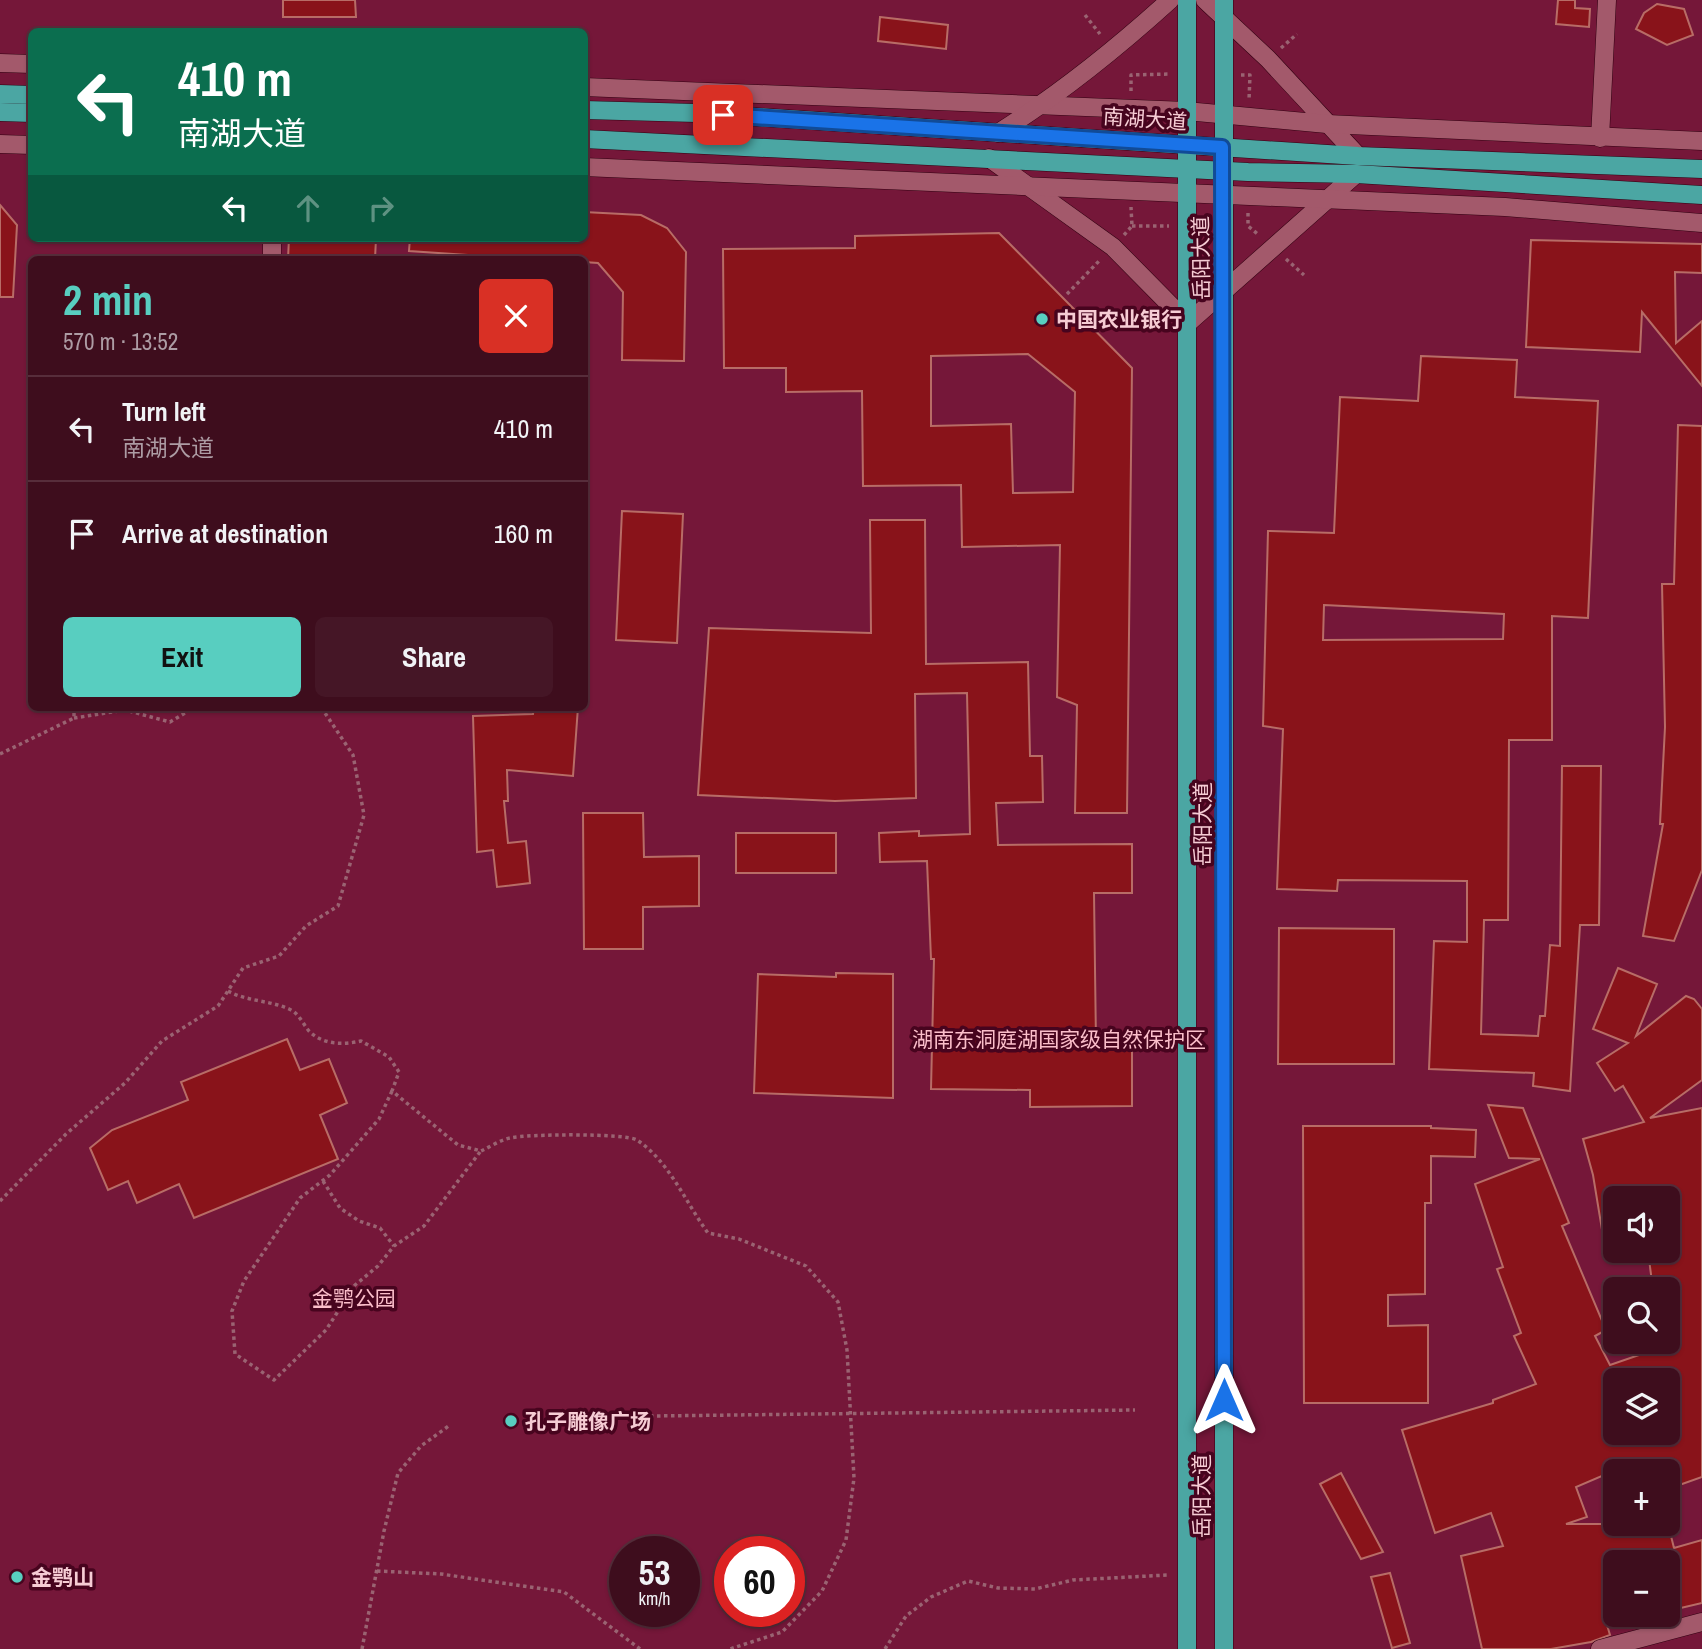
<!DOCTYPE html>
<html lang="en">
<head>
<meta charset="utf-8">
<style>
  :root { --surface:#3e0d1d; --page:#451626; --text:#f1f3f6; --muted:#ad9ca4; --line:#572d3b; --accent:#58cec0 }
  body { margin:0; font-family:"Archivo Narrow","Noto Sans SC",sans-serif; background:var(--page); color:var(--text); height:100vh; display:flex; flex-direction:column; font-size:26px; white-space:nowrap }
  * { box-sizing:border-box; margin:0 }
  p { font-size:23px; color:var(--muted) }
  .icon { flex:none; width:38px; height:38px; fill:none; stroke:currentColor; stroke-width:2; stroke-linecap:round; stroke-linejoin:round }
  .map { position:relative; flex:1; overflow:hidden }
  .details { position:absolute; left:28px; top:256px; width:560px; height:455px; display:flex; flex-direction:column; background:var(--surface); border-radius:10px; box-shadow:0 2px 5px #0004,0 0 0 2px var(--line) }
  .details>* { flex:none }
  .top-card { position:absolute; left:28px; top:28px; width:560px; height:214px; border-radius:10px; box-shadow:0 2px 5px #0004,0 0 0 2px var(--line); background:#0b6e4f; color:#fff; overflow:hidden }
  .tools { position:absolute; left:1603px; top:1186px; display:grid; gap:14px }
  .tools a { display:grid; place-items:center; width:77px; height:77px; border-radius:10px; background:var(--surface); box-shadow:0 2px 5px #0004,0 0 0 2px var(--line); font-size:35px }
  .speed { position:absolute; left:609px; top:1536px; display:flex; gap:14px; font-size:35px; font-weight:700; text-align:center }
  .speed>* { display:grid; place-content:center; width:91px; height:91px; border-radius:50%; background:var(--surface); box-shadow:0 2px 5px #0004,0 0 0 2px var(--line); line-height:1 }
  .speed small { font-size:18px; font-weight:400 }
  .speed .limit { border:10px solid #d22; background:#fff; color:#111 }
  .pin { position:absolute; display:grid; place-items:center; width:60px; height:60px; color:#fff; margin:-30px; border-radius:14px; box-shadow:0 4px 10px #0006 }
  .me { position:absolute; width:77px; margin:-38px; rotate:0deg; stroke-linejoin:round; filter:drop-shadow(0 0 5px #0008) }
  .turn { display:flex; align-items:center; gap:24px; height:147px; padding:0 35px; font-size:32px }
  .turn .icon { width:91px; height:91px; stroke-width:2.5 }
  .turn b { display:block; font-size:49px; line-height:60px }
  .lanes { display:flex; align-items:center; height:66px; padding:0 35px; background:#0003; justify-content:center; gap:35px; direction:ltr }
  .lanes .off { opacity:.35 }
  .round { display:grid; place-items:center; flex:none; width:74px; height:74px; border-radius:10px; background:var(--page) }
  .headline { display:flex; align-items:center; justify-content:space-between; height:119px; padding:0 35px }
  h1 { font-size:42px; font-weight:800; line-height:52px; color:var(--accent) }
  .button { display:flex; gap:14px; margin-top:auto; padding:14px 35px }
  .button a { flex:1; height:80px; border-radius:10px; background:var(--accent); color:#111; font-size:28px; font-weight:800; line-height:80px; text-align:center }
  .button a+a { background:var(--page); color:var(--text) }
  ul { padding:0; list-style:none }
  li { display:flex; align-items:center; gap:21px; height:105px; padding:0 35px; border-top:2px solid var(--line) }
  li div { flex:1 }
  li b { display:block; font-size:26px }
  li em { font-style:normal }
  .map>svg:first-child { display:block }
</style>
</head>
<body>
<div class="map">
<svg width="1702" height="1649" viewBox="0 0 1702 1649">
  <rect width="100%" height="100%" fill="#531127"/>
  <!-- green -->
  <path fill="#751739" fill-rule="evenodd" d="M 0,0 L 1702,0 L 1702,1649 L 0,1649 ZM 32,32 L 584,32 L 584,238 L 32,238 ZM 32,259 L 584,259 L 584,707 L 32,707 ZM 1615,1199 L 1668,1199 L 1668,1251 L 1615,1251 ZM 1615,1290 L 1668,1290 L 1668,1342 L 1615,1342 ZM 1615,1381 L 1668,1381 L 1668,1433 L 1615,1433 ZM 1615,1472 L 1668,1472 L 1668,1524 L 1615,1524 ZM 625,1552 L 684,1552 L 684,1612 L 625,1612 ZM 730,1552 L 789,1552 L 789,1612 L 730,1612 ZM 1615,1563 L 1668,1563 L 1668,1615 L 1615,1615 Z"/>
  <!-- building -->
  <g fill="#89131a" stroke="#b86c66" stroke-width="2" fill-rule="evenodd">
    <path d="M 283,0 L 355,0 L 356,17 L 283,17 Z"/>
    <path d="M 1558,0 L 1575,0 L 1575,8 L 1590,9 L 1589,27 L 1556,24 Z"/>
    <path d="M 1657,4 L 1684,9 L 1693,35 L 1667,45 L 1636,29 L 1644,13 Z"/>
    <path d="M 880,17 L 948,25 L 946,49 L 878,41 Z"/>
    <path d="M 0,205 L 17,225 L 13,297 L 0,297 Z"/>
    <path d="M 584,212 L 641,215 L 667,228 L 686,252 L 684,361 L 622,360 L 623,292 L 598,263 L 584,262 L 584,259 L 527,259 L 409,251 L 410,238 L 584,238 Z"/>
    <path d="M 999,233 L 1132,368 L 1127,813 L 1075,813 L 1077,705 L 1057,697 L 1060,545 L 962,547 L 961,485 L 863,486 L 862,391 L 786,392 L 786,368 L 724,368 L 723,249 L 855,248 L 855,236 ZM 1028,354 L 1075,392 L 1073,492 L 1013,493 L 1011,424 L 931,426 L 931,356 Z"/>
    <path d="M 289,238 L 376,238 L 375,259 L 288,259 Z"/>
    <path d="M 1531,240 L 1702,244 L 1702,273 L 1675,272 L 1676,343 L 1702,321 L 1702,386 L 1642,312 L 1640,352 L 1526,347 Z"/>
    <path d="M 1421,356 L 1517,360 L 1515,397 L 1598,401 L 1588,618 L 1552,616 L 1552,740 L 1509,740 L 1508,920 L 1484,920 L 1481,1034 L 1538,1036 L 1540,1016 L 1545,1016 L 1550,945 L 1560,946 L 1562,766 L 1601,766 L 1599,925 L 1580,925 L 1570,1091 L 1533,1086 L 1534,1073 L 1429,1069 L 1434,941 L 1467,942 L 1467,881 L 1338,880 L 1337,891 L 1277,889 L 1283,729 L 1263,726 L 1268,531 L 1334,533 L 1340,397 L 1418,401 ZM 1324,605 L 1504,614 L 1503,639 L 1323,640 Z"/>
    <path d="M 1678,425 L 1702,426 L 1702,870 L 1674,941 L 1643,936 L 1663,824 L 1660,824 L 1665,727 L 1662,584 L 1674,584 Z"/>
    <path d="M 622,511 L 683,514 L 677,643 L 616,640 Z"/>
    <path d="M 870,520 L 925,520 L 926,664 L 1028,662 L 1030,756 L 1042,756 L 1043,802 L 996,803 L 998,845 L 1132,844 L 1132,893 L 1094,893 L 1096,1043 L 1132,1042 L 1132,1106 L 1030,1107 L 1030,1090 L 931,1089 L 934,959 L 931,959 L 927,861 L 880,862 L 879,833 L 919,831 L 919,836 L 970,834 L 967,693 L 915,694 L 916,798 L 835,801 L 698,795 L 709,628 L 871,633 Z"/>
    <path d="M 534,707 L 578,707 L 573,776 L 507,770 L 508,801 L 504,801 L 508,843 L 526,841 L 530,883 L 497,887 L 493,850 L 477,852 L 473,716 L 533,714 Z"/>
    <path d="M 583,813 L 643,813 L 644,857 L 699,856 L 699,906 L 643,907 L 643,949 L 584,949 Z"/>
    <rect x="736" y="833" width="100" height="40"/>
    <path d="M 1279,928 L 1394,929 L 1394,1064 L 1278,1064 Z"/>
    <path d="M 1618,968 L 1657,984 L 1636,1036 L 1686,996 L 1694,999 L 1702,1009 L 1702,1080 L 1650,1118 L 1702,1108 L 1702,1477 L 1668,1489 L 1668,1472 L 1628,1472 L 1625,1466 L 1576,1487 L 1587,1517 L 1566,1524 L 1668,1524 L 1674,1548 L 1702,1540 L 1702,1603 L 1668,1611 L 1668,1563 L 1615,1563 L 1615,1623 L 1607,1625 L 1610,1635 L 1591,1642 L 1551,1649 L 1482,1649 L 1461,1556 L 1503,1546 L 1491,1513 L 1435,1533 L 1402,1430 L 1493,1403 L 1493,1400 L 1536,1384 L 1514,1336 L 1521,1333 L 1497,1269 L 1503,1267 L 1475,1184 L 1540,1159 L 1509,1158 L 1488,1105 L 1523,1108 L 1569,1223 L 1562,1226 L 1606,1330 L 1595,1336 L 1610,1365 L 1668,1345 L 1668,1290 L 1653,1290 L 1649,1259 L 1668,1257 L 1668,1199 L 1615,1199 L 1615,1253 L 1606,1254 L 1593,1175 L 1583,1139 L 1644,1122 L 1623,1086 L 1615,1091 L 1597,1063 L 1628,1043 L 1593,1029 ZM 1615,1381 L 1668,1381 L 1668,1433 L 1615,1433 Z"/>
    <path d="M 836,973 L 893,974 L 893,1098 L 754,1093 L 758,974 L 836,977 Z"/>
    <path d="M 287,1039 L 300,1070 L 329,1059 L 347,1103 L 320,1115 L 338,1159 L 194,1218 L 179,1184 L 137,1203 L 128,1181 L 108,1190 L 90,1148 L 112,1130 L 188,1100 L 181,1082 Z"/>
    <path d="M 1303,1126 L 1431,1126 L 1431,1128 L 1476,1130 L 1475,1157 L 1431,1156 L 1431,1203 L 1425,1203 L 1425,1294 L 1388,1295 L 1388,1326 L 1428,1325 L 1428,1403 L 1304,1403 Z"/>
    <path d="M 1341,1473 L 1383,1552 L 1361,1559 L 1320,1484 Z"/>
    <path d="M 1390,1573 L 1410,1643 L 1392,1648 L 1371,1577 Z"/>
  </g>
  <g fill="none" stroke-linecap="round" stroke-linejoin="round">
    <defs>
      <g id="minor">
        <path d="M 1600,138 L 1607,0"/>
        <path d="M 272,238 L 272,259"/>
        <path d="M 1600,1649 L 1702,1622"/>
      </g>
      <g id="secondary">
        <path d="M 1205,0 L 1268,59 L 1358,156"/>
        <path d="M 0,63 L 32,64"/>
        <path d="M 584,87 L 1186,111 L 1327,124 L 1702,141"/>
        <path d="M 998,133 C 1060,94 1116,49 1170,0"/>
        <path d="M 0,144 L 32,145"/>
        <path d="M 989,158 L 1113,247 L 1188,323 L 1356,174"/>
        <path d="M 584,167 L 1505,207 L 1702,223"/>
      </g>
      <g id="primary">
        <path d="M 0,94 L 32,95"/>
        <path d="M 584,110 L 696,113 L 1358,156 L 1702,169"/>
        <path d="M 0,112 L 32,113"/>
        <path d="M 584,139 L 1248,172 L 1356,174 L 1702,195"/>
        <path d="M 1187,1649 L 1187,0"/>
        <path d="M 1224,1649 L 1224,0"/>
      </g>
    </defs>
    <!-- minor casing -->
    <use href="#minor" stroke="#300111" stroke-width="19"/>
    <!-- secondary casing -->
    <use href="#secondary" stroke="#300111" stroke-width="19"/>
    <!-- primary casing -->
    <use href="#primary" stroke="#300111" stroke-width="19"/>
    <!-- path -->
    <g stroke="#9a6372" stroke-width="3.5" stroke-dasharray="3.5 3.5" stroke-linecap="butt">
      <path d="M 1085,15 L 1100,34"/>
      <path d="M 1281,48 L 1297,34"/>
      <path d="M 1241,75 L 1250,75 L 1249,100"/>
      <path d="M 1131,91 L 1131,75 L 1170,74"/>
      <path d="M 1248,213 L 1248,226 L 1259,235"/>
      <path d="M 1132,226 L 1169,226"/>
      <path d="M 1124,235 L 1132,226 L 1131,207"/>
      <path d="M 1286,259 L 1304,275"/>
      <path d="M 1067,294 L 1100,260"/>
      <path d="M 74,718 L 125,710 L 170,722 L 195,707"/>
      <path d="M 0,754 L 74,718 L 74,707"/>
      <path d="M 228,991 C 248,1002 271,1000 291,1010 C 299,1014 303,1024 309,1031 C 323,1045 343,1045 361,1041 L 389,1057 L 399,1072 L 392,1091 L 458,1145 L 481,1151 C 490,1147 500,1140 510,1138 C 526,1134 626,1133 637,1140 C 669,1161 686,1203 708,1233 L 739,1239 L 806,1266 L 838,1302 L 847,1350 L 854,1478 L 846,1540 L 822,1591 L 782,1632 L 730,1649"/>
      <path d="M 392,1091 L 379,1119 L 330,1175 L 300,1198 L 244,1281 L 232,1311 L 235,1354 L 274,1380 L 326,1330 L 355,1285 L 378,1266 L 394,1246 L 424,1226 L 480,1152"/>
      <path d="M 323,1181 L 340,1208 L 359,1221 L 380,1228 L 394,1246"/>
      <path d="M 0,1201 L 66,1134 L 125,1083 L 162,1041 L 218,1006 L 243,968 L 279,956 L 306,926 L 338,906 L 364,815 L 353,755 L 321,707"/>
      <path d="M 573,1417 L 1135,1410"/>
      <path d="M 377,1571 L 441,1574 L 564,1592 L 640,1649"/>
      <path d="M 362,1649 L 384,1531 L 398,1473 L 421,1446 L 450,1425"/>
      <path d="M 885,1649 L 906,1616 L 931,1597 L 968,1581 L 998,1588 L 1035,1589 L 1073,1580 L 1168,1575"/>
    </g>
    <!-- minor -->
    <use href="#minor" stroke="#a3596b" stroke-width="18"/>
    <!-- secondary -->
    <use href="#secondary" stroke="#a3596b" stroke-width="18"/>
    <!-- primary -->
    <use href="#primary" stroke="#4ba6a3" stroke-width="18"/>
  </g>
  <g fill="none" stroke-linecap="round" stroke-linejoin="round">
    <defs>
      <path id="route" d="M 723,115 L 1222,147 L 1224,1400"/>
    </defs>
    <!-- route casing -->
    <use href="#route" stroke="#114b97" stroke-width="18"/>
    <!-- route -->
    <use href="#route" stroke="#1a73e8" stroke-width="12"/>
  </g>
  <!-- markers -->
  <g fill="#58cec0" stroke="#47041e" stroke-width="2.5">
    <circle cx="1042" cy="319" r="7"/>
    <circle cx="511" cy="1421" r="7"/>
    <circle cx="17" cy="1577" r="7"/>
  </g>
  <g text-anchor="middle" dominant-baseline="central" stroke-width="7" stroke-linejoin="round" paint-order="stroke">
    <!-- street labels -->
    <g font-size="21" fill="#f6ccd4" stroke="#47041e">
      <text transform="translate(1145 119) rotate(4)">南湖大道</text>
      <text transform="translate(1201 258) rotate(-91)">岳阳大道</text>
      <text transform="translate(1202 824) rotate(-90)">岳阳大道</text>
      <text transform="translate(1201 1496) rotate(-90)">岳阳大道</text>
    </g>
    <!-- poi labels -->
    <g font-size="21" font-weight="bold" fill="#f6ccd4" stroke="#47041e" text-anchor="start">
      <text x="1056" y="319">中国农业银行</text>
      <text x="525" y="1421">孔子雕像广场</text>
      <text x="31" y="1577">金鹗山</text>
    </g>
    <!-- park labels -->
    <g font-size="21" fill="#fbbeca" stroke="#47041e">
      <text x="1059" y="1039">湖南东洞庭湖国家级自然保护区</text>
      <text x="354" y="1298">金鹗公园</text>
    </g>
  </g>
</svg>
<div class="tools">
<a><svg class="icon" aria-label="sound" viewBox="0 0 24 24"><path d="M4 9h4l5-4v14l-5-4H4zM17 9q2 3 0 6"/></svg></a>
<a><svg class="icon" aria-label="search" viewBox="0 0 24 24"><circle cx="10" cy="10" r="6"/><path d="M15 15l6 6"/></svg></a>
<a><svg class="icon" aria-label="layers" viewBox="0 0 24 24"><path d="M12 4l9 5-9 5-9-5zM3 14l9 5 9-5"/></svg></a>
<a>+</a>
<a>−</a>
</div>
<div class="speed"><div>53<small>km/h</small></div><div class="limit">60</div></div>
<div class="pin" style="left:723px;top:115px;background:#d93025"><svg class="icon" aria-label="arrive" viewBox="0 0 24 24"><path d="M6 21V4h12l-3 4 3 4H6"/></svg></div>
<svg class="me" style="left:1224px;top:1400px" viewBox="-20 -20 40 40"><path d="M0-17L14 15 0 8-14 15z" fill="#1a73e8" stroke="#fff" stroke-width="4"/></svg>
<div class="top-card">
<div class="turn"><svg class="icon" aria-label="left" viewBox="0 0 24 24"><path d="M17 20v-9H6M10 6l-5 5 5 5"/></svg><div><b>410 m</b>南湖大道</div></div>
<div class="lanes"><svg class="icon" aria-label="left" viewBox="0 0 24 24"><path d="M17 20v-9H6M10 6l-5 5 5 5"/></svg><svg class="icon off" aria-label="ahead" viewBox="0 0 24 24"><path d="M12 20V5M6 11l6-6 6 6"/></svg><svg class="icon off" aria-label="right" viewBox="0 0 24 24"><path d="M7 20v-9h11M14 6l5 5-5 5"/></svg></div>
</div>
<section class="details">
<div class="headline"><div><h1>2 min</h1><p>570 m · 13:52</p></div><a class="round" style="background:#d93025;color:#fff"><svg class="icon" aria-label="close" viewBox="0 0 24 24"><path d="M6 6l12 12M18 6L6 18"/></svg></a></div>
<ul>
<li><svg class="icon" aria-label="left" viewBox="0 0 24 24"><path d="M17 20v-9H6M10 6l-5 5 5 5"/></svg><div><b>Turn left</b><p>南湖大道</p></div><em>410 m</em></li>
<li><svg class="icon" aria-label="arrive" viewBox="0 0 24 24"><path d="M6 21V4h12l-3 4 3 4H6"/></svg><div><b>Arrive at destination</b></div><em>160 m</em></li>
</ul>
<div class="button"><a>Exit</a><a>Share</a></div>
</section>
</div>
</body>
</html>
